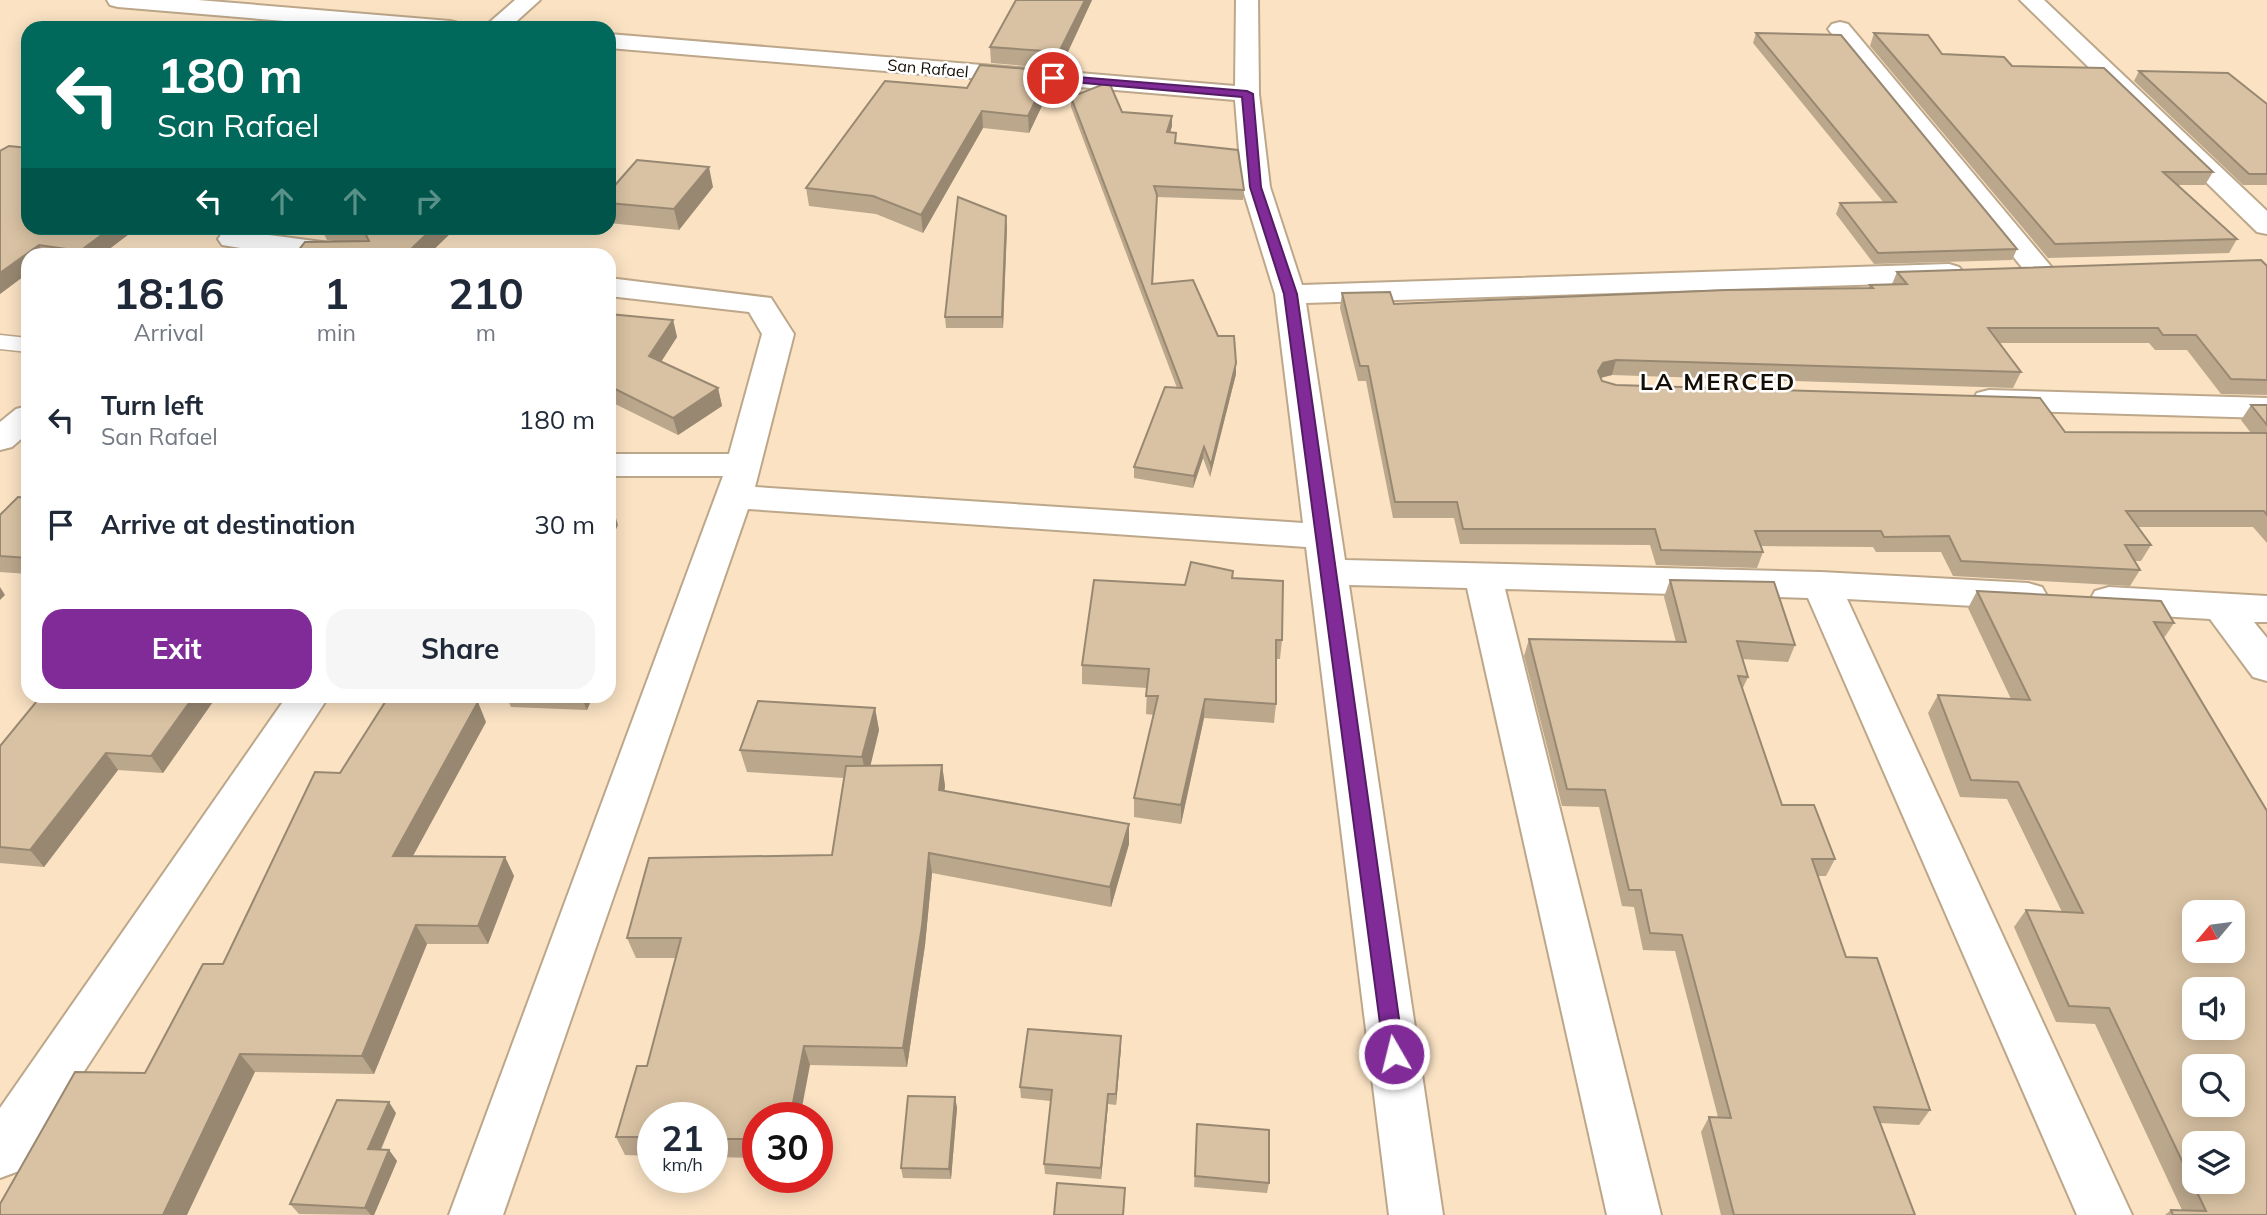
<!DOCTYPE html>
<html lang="en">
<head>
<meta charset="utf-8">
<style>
  :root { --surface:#fff; --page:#f6f6f7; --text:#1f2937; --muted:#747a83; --accent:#812b99 }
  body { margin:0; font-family:Mulish,sans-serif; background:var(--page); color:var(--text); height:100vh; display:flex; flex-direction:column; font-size:26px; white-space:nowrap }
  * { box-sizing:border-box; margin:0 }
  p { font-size:23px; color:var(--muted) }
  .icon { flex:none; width:38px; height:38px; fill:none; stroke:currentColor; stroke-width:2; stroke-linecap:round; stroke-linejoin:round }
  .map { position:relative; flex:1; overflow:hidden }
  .panel { position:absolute; left:21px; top:248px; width:595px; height:455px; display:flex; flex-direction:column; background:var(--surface); border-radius:21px; box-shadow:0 4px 18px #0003 }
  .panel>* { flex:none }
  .banner { position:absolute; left:21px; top:21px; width:595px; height:214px; border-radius:21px; box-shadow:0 4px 18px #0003; background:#00695c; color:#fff; overflow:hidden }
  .needle { width:46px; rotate:241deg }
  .buttons { position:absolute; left:2182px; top:900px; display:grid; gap:14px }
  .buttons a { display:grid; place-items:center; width:63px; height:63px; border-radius:14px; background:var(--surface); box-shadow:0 4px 18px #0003; font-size:35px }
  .speed { position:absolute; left:637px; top:1102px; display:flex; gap:14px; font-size:35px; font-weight:700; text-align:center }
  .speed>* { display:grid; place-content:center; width:91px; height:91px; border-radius:50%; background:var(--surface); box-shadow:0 4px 18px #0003; line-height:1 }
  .speed small { font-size:18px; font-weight:400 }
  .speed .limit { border:10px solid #d22; background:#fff; color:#111 }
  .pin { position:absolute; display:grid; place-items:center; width:60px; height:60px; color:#fff; margin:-30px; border:4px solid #fff; border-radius:50%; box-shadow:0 2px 7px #0007 }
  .me { position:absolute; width:77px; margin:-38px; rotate:352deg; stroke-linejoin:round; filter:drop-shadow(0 0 5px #0008) }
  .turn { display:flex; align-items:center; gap:24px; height:147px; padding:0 21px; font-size:32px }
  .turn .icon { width:91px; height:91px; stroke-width:2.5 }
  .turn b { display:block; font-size:49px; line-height:60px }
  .lanes { display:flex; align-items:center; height:66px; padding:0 21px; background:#0003; justify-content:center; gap:35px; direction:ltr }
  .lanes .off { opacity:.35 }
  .eta { display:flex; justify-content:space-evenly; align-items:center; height:119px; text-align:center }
  .eta b { font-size:42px; font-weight:700; line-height:49px }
  .button { display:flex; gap:14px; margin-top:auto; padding:14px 21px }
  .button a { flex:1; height:80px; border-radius:21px; background:var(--accent); color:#fff; font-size:28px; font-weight:700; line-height:80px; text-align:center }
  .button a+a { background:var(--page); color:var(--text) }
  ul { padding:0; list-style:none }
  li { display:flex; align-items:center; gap:21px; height:105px; padding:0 21px }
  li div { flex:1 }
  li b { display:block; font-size:26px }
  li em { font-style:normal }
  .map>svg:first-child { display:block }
</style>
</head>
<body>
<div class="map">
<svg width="2267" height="1215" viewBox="0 0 2267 1215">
  <rect width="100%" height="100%" fill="#fae2c3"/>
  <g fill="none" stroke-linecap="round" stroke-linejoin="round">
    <defs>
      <path id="service" d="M 0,335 L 28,338 L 28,352 L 0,349 Z"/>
      <g id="minor">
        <path d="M 107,0 L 198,0 L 450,21 L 458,23 L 462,28 L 369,28 L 118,7 L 110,5 Z"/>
        <path d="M 515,0 L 540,0 L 509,28 L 483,28 Z"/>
        <path d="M 1236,0 L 1258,0 L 1259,94 L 1270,187 L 1302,285 L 1949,264 L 1959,267 L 1964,273 L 1959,279 L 1949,282 L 1306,303 L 1345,560 L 1821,572 L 2028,583 L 2042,587 L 2047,596 L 2042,605 L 2028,609 L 1847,599 L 2132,1215 L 2077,1215 L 1808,598 L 1505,589 L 1661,1215 L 1607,1215 L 1467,588 L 1349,585 L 1443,1215 L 1389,1215 L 1306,547 L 748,509 L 503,1215 L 449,1215 L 723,476 L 609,476 L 609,454 L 729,454 L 762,334 L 749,312 L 609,296 L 609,278 L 771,298 L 794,334 L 755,487 L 1303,523 L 1275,294 L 1242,187 L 1235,100 L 609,48 L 609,34 L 1235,86 Z"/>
        <path d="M 2020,0 L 2044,0 L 2267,211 L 2267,234 L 2257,232 Z"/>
        <path d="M 1840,22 L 1848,24 L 2049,264 L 2054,270 L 2049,276 L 2039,279 L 2029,276 L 1832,34 L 1828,29 L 1832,24 Z"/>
        <path d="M 232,230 L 360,247 L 370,250 L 374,256 L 291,256 L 222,245 L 218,239 L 222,233 Z"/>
        <path d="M 1989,390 L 2267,398 L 2267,418 L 1989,410 L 1977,407 L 1973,400 L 1977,393 Z"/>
        <path d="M 28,406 L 28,433 L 12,447 L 0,450 L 0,422 L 16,409 Z"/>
        <path d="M 2109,587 L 2267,596 L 2267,622 L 2254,622 L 2267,638 L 2267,681 L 2253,677 L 2210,619 L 2109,613 L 2095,609 L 2090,600 L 2095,591 Z"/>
        <path d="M 287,696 L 329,696 L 19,1171 L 0,1178 L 0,1108 Z"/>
      </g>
    </defs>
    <!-- service casing -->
    <use href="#service" stroke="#bda78a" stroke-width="3"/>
    <!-- minor casing -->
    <use href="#minor" stroke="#bda78a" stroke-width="4"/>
    <!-- service -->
    <use href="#service" fill="#fff" fill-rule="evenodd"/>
    <!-- minor -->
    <use href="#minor" fill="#fff" fill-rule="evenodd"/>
  </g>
  <!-- wall -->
  <g fill="#bba78c">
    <path d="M 1016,0 L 1092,0 L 1060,69 L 991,63 L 990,47 Z"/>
    <path d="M 1756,33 L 2017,249 L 2012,260 L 1874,264 L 1836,214 L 1840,203 L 1884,203 L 1753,43 Z"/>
    <path d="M 1874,33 L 1942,54 L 2012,66 L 2213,172 L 2205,185 L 2178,185 L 2237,239 L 2229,253 L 2048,258 L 1870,46 Z"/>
    <path d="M 2139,71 L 2267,104 L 2267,185 L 2243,185 L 2134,81 Z"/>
    <path d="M 1051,87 L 1029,133 L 983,128 L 923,233 L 876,214 L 809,206 L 806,188 L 967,88 Z"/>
    <path d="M 1071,97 L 1122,112 L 1172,116 L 1172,126 L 1170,132 L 1176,143 L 1244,190 L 1243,200 L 1157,197 L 1153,284 L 1218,336 L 1236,374 L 1210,477 L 1203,458 L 1193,488 L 1134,478 L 1134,467 L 1177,388 L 1071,107 Z"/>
    <path d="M 0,151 L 28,228 L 137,228 L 100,256 L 28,256 L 28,273 L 0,294 Z"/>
    <path d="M 713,187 L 679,230 L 609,223 L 609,192 Z"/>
    <path d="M 1007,227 L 1003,328 L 946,328 L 945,317 Z"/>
    <path d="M 321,228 L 456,228 L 427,256 L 327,240 Z"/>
    <path d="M 2267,266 L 2267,395 L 2221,394 L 2187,350 L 2155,350 L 2149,343 L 1999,343 L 2021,372 L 2013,388 L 1612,375 L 1601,378 L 1602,381 L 1616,385 L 2065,432 L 2251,433 L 2241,420 L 2251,405 L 2267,405 L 2267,543 L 2253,527 L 2137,527 L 2151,545 L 2141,561 L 2134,561 L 2140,570 L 2130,586 L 1953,576 L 1941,552 L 1876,552 L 1873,547 L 1761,546 L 1763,552 L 1757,568 L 1656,565 L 1650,545 L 1460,544 L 1454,518 L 1393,518 L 1366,381 L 1358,381 L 1340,308 L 1342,293 L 1394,304 L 1868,288 L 1870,285 L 1892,284 L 1897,272 Z"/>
    <path d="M 609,310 L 611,315 L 673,320 L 677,337 L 661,361 L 718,388 L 722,406 L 678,435 L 609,401 Z"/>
    <path d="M 28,498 L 28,574 L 0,572 L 0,515 Z"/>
    <path d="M 1233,578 L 1282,640 L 1280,659 L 1276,659 L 1276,704 L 1274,723 L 1204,718 L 1181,824 L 1134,817 L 1134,798 L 1154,715 L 1146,714 L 1147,688 L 1082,684 L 1082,665 L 1185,585 Z"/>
    <path d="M 1670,580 L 1795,645 L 1788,662 L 1742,659 L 1748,677 L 1742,690 L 1782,805 L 1835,859 L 1826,876 L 1818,876 L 1846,957 L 1930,1110 L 1919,1125 L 1880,1123 L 1915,1215 L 1721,1215 L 1701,1132 L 1709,1117 L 1718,1117 L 1675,951 L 1643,950 L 1634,907 L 1622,906 L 1599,807 L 1562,806 L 1524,656 L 1529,639 L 1676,642 L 1664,597 Z"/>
    <path d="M 1977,591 L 2174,623 L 2164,638 L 2267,1215 L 2165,1215 L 2171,1210 L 2182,1210 L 2095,1024 L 2056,1022 L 2014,927 L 2026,910 L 2062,912 L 2007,799 L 1960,797 L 1928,713 L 1938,695 L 2011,699 L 1968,608 Z"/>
    <path d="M 217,696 L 163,773 L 118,770 L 44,867 L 0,863 L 0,746 Z"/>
    <path d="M 506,696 L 593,696 L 587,710 L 511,707 Z"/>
    <path d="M 875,708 L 879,730 L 870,766 L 942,765 L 945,786 L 944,791 L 1129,844 L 1111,907 L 932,873 L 925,945 L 907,1067 L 810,1065 L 758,1118 L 758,1158 L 712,1157 L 712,1118 L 653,1118 L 653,1156 L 625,1155 L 616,1137 L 647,1066 L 676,958 L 636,958 L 627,938 L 832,855 L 844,778 L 747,772 L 740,750 Z"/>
    <path d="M 486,722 L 413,856 L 505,857 L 514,876 L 488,944 L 427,944 L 374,1074 L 255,1072 L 145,1073 L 223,964 Z"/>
    <path d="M 1121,1036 L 1121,1047 L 1116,1105 L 1108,1104 L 1101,1179 L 1045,1174 L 1044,1164 L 1051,1101 L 1021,1098 L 1020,1087 Z"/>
    <path d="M 955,1097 L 957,1108 L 951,1179 L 903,1178 L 901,1168 Z"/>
    <path d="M 396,1113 L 381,1150 L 389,1150 L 397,1161 L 374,1215 L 299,1214 L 290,1204 Z"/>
    <path d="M 1197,1124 L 1269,1183 L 1267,1193 L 1194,1187 Z"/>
  </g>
  <!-- shaded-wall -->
  <g fill="#988872">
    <path d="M 1085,0 L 1092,0 L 1060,69 L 1059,52 Z"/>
    <path d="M 1050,71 L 1051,87 L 1029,133 L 1028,116 Z"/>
    <path d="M 982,111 L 983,128 L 923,233 L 921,215 Z"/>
    <path d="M 1172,116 L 1172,126 L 1167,143 L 1167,132 Z"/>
    <path d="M 709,167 L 713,187 L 679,230 L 674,209 Z"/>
    <path d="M 1006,216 L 1007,227 L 1003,328 L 1002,317 Z"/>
    <path d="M 111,228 L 137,228 L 100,256 L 82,256 L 80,251 Z"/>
    <path d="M 433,228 L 456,228 L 427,256 L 404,256 Z"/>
    <path d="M 39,245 L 45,256 L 28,256 L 28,273 L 0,294 L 0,273 Z"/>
    <path d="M 673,320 L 677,337 L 654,373 L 649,356 Z"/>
    <path d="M 1616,360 L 1612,375 L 1599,378 L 1598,371 L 1603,363 Z"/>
    <path d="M 1236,363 L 1236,374 L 1210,477 L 1211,465 Z"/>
    <path d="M 718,388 L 722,406 L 678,435 L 673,418 Z"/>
    <path d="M 1204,447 L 1203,458 L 1193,488 L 1194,476 Z"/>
    <path d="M 613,508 L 618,525 L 609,545 L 609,516 Z"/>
    <path d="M 0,587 L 5,595 L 0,600 Z"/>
    <path d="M 194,696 L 217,696 L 163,773 L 151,756 Z"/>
    <path d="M 583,696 L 593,696 L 587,710 L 582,698 Z"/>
    <path d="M 1205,699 L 1204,718 L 1181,824 L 1181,805 Z"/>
    <path d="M 478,702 L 486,722 L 403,874 L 393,856 Z"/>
    <path d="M 875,708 L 879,730 L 867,780 L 862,757 Z"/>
    <path d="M 106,753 L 118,770 L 44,867 L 30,850 Z"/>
    <path d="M 942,765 L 945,786 L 942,810 L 939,790 Z"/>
    <path d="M 1129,824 L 1129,844 L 1111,907 L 1110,887 Z"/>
    <path d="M 929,853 L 932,873 L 925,945 L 907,1067 L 903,1048 Z"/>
    <path d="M 505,857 L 514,876 L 488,944 L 478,926 Z"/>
    <path d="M 416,925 L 427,944 L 374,1074 L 362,1056 Z"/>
    <path d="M 1121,1036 L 1121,1047 L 1116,1105 L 1116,1094 Z"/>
    <path d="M 804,1046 L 810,1065 L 800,1118 L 790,1118 Z"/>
    <path d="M 240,1054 L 255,1072 L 187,1215 L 163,1215 Z"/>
    <path d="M 1108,1094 L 1108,1104 L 1101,1179 L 1101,1168 Z"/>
    <path d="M 955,1097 L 957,1108 L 951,1179 L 949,1169 Z"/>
    <path d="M 389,1102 L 396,1113 L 376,1160 L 368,1149 Z"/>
    <path d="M 389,1150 L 397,1161 L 374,1215 L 371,1215 L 365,1208 Z"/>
  </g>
  <!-- building -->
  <g fill="#d9c2a3" stroke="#988872" stroke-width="2" fill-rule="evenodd">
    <path d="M 1016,0 L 1085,0 L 1059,52 L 990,47 Z"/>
    <path d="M 1756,33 L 1841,35 L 2017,249 L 1878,253 L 1840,203 L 1896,202 Z"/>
    <path d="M 1874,33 L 1928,35 L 1942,54 L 2004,57 L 2012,66 L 2104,68 L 2213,172 L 2163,172 L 2237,239 L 2055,244 Z"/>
    <path d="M 980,65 L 1050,71 L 1028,116 L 982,111 L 921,215 L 873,196 L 806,188 L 885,81 L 967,88 Z"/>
    <path d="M 2139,71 L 2228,73 L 2267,104 L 2267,174 L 2249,174 Z"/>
    <path d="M 1109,82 L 1122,112 L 1172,116 L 1167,132 L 1176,133 L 1175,143 L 1238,150 L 1244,190 L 1154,186 L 1157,195 L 1152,284 L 1193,280 L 1218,336 L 1234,336 L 1236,363 L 1211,465 L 1204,447 L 1194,476 L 1134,467 L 1165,387 L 1182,388 L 1071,97 Z"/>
    <path d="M 9,146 L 28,148 L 28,228 L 111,228 L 80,251 L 39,245 L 0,273 L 0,151 Z"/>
    <path d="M 637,160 L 709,167 L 674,209 L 609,203 L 609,192 Z"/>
    <path d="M 958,197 L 1006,216 L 1002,317 L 945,317 Z"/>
    <path d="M 343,228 L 433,228 L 404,256 L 294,256 L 305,242 L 369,241 L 364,231 Z"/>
    <path d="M 2261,260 L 2267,266 L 2267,380 L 2231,379 L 2196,335 L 2163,335 L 2158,328 L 1988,328 L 2021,372 L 1616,360 L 1603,363 L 1598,371 L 1602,381 L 1616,385 L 2040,398 L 2065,432 L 2267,433 L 2267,515 L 2264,511 L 2126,511 L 2151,545 L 2125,545 L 2140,570 L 1961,561 L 1949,536 L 1884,537 L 1881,531 L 1755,531 L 1763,552 L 1661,550 L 1655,529 L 1463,529 L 1457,502 L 1395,502 L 1368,366 L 1360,366 L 1342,293 L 1390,292 L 1394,304 L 1727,290 L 1873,288 L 1870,285 L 1907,284 L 1897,272 Z"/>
    <path d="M 609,314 L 673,320 L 649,356 L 718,388 L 673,418 L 609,386 Z"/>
    <path d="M 2251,405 L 2267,405 L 2267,425 Z"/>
    <path d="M 18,497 L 28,498 L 28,558 L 0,556 L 0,515 Z"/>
    <path d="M 1191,562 L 1233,571 L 1232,578 L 1283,581 L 1282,640 L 1276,640 L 1276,704 L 1205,699 L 1181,805 L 1134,798 L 1158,696 L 1146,696 L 1149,669 L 1082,665 L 1094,580 L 1185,585 Z"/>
    <path d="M 1670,580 L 1774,582 L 1795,645 L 1737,641 L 1748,677 L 1738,676 L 1782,805 L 1814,805 L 1835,859 L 1812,859 L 1846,957 L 1877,958 L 1930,1110 L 1874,1107 L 1915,1215 L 1734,1215 L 1709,1117 L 1731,1118 L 1682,935 L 1650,933 L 1641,890 L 1629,890 L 1605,790 L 1567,789 L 1529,639 L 1686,642 Z"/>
    <path d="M 1977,591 L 2161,601 L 2174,623 L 2154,622 L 2267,811 L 2267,1215 L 2173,1215 L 2171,1210 L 2206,1211 L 2109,1008 L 2069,1006 L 2026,910 L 2083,913 L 2018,782 L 1971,780 L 1938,695 L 2030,700 ZM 2194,912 L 2233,912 L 2233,950 L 2194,950 ZM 2194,989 L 2233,989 L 2233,1027 L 2194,1027 ZM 2194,1066 L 2233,1066 L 2233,1104 L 2194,1104 ZM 2194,1143 L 2233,1143 L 2233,1181 L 2194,1181 Z"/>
    <path d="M 41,696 L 194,696 L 151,756 L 106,753 L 30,850 L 0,847 L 0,746 Z"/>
    <path d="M 389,696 L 403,696 L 478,702 L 393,856 L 505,857 L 478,926 L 416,925 L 362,1056 L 240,1054 L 163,1215 L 0,1215 L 0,1204 L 75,1072 L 145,1073 L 203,964 L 223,964 L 315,772 L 340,773 Z"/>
    <path d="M 551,696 L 583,696 L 582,698 Z"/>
    <path d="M 758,701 L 875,708 L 862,757 L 740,750 Z"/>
    <path d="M 942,765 L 939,790 L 1129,824 L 1110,887 L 929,853 L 922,926 L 903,1048 L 804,1046 L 790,1118 L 758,1118 L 758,1139 L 712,1139 L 712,1118 L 653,1118 L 653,1137 L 616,1137 L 637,1066 L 647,1066 L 681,938 L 627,938 L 649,858 L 832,855 L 846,766 Z"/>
    <path d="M 1028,1029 L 1121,1036 L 1116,1094 L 1108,1094 L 1101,1168 L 1044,1164 L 1052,1090 L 1020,1087 Z"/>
    <path d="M 908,1096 L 955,1097 L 949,1169 L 901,1168 Z"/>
    <path d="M 337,1100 L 389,1102 L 368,1149 L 389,1150 L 365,1208 L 290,1204 Z"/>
    <path d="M 1197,1124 L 1269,1130 L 1269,1183 L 1195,1176 Z"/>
    <path d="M 1057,1183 L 1125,1188 L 1123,1215 L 1054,1215 Z"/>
  </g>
  <!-- route -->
  <path fill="#812b99" stroke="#541c63" stroke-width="2" d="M 1053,75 L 1247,91 L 1253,94 L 1261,187 L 1297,294 L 1404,1054 L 1401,1061 L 1394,1064 L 1387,1061 L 1384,1054 L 1284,294 L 1250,187 L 1242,97 L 1050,80 L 1048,78 Z"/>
  <g text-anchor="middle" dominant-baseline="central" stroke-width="5" stroke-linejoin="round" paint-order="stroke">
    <!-- far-street labels -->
    <g font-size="16" fill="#150e04" stroke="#fff">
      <text transform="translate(928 68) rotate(5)">San Rafael</text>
    </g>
    <!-- district labels -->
    <g font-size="24" font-weight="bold" letter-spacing="2" fill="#150e04" stroke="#fff">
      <text x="1718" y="381">LA MERCED</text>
    </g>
  </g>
</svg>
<div class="buttons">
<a><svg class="needle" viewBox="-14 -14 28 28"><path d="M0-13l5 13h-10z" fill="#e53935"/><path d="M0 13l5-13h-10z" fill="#747a83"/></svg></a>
<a><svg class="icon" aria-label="sound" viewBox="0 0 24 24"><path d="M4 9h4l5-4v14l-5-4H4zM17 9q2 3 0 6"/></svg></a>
<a><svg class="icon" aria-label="search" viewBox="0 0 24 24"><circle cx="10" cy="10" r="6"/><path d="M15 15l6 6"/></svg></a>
<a><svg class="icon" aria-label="layers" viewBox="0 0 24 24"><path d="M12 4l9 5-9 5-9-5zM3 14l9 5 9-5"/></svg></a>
</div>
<div class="speed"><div>21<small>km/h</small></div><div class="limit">30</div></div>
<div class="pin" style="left:1053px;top:78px;background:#d93025"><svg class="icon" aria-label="arrive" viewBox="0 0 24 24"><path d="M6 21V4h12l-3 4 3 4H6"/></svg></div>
<svg class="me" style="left:1394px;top:1054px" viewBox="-20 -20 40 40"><circle r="17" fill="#812b99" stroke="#fff" stroke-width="3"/><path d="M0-11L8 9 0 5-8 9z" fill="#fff"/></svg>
<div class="banner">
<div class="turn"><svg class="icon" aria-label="left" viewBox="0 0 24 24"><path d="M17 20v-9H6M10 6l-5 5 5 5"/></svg><div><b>180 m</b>San Rafael</div></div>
<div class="lanes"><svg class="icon" aria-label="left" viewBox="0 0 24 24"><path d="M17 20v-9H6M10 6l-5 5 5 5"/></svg><svg class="icon off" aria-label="ahead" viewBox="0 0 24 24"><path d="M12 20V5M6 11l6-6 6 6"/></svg><svg class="icon off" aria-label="ahead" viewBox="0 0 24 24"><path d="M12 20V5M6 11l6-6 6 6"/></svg><svg class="icon off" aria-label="right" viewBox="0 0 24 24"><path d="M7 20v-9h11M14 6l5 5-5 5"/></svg></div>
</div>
<section class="panel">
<div class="eta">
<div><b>18:16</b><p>Arrival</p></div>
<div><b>1</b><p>min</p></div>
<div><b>210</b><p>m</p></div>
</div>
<ul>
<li><svg class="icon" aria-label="left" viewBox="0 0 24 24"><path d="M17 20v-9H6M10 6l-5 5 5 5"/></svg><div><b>Turn left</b><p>San Rafael</p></div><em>180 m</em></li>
<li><svg class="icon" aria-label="arrive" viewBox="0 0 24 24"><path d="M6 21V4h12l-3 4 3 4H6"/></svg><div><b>Arrive at destination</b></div><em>30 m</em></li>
</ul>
<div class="button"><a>Exit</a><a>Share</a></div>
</section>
</div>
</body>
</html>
